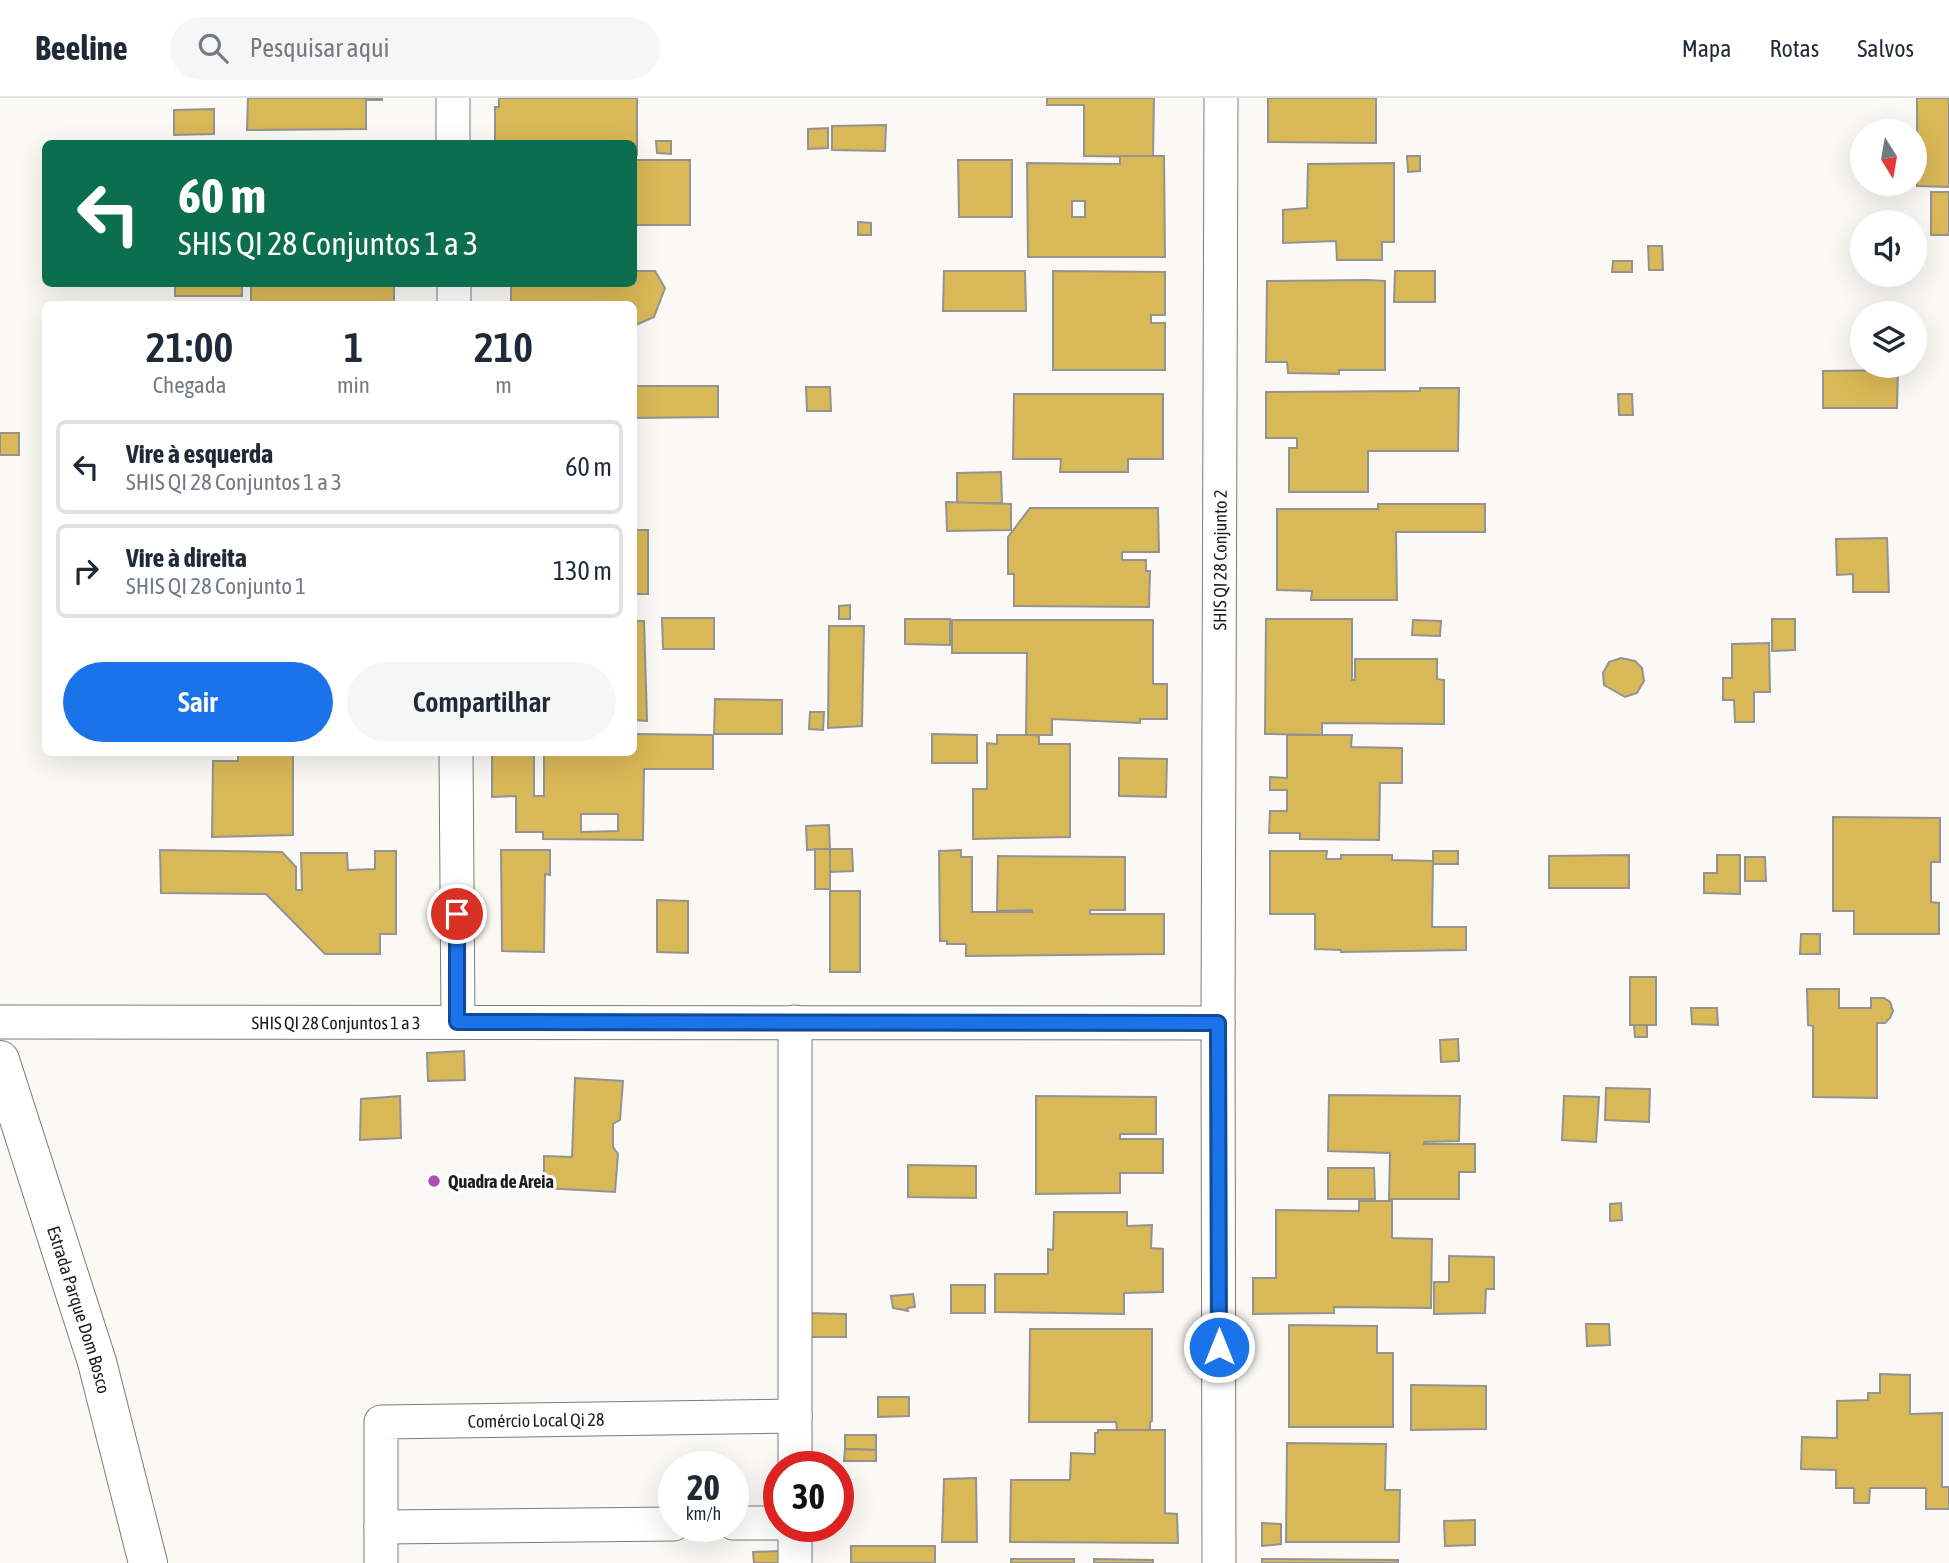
<!DOCTYPE html>
<html lang="pt">
<head>
<meta charset="utf-8">
<style>
  :root { --surface:#fff; --page:#f6f6f7; --text:#1f2937; --muted:#747a83; --line:#e0e1e3; --accent:#1a73e8 }
  body { margin:0; font-family:"Asap Condensed",sans-serif; background:var(--page); color:var(--text); height:100vh; display:flex; flex-direction:column; font-size:26px; white-space:nowrap }
  * { box-sizing:border-box; margin:0 }
  p { font-size:23px; color:var(--muted) }
  .icon { flex:none; width:38px; height:38px; fill:none; stroke:currentColor; stroke-width:2; stroke-linecap:round; stroke-linejoin:round }
  .map { position:relative; flex:1; overflow:hidden }
  .side { position:absolute; left:42px; top:203px; width:595px; height:455px; display:flex; flex-direction:column; background:var(--surface); border-radius:10px; box-shadow:0 7px 28px #0002 }
  .side>* { flex:none }
  .guide { position:absolute; left:42px; top:42px; width:595px; height:147px; border-radius:10px; box-shadow:0 7px 28px #0002; background:#0b6e4f; color:#fff; overflow:hidden }
  .needle { width:46px; rotate:169deg }
  .fabs { position:absolute; left:1850px; top:21px; display:grid; gap:14px }
  .fabs a { display:grid; place-items:center; width:77px; height:77px; border-radius:50%; background:var(--surface); box-shadow:0 7px 28px #0002; font-size:35px }
  .speed { position:absolute; left:658px; top:1353px; display:flex; gap:14px; font-size:35px; font-weight:700; text-align:center }
  .speed>* { display:grid; place-content:center; width:91px; height:91px; border-radius:50%; background:var(--surface); box-shadow:0 7px 28px #0002; line-height:1 }
  .speed small { font-size:18px; font-weight:400 }
  .speed .limit { border:10px solid #d22; background:#fff; color:#111 }
  .pin { position:absolute; display:grid; place-items:center; width:60px; height:60px; color:#fff; margin:-30px; border:4px solid #fff; border-radius:50%; box-shadow:0 2px 7px #0007 }
  .me { position:absolute; width:77px; margin:-38px; rotate:0deg; stroke-linejoin:round; filter:drop-shadow(0 0 5px #0008) }
  .turn { display:flex; align-items:center; gap:24px; height:147px; padding:0 21px; font-size:32px }
  .turn .icon { width:91px; height:91px; stroke-width:2.5 }
  .turn b { display:block; font-size:49px; line-height:60px }
  .eta { display:flex; justify-content:space-evenly; align-items:center; height:119px; text-align:center }
  .eta b { font-size:42px; font-weight:600; line-height:49px }
  .primary-button { display:flex; gap:14px; margin-top:auto; padding:14px 21px }
  .primary-button a { flex:1; height:80px; border-radius:42px; background:var(--accent); color:#fff; font-size:28px; font-weight:600; line-height:80px; text-align:center }
  .primary-button a+a { background:var(--page); color:var(--text) }
  ul { padding:0; list-style:none }
  li { display:flex; align-items:center; gap:21px; height:94px; margin:0 14px 10px; padding:0 7px; border:4px solid var(--line); border-radius:10px }
  li div { flex:1 }
  li b { display:block; font-size:26px }
  li em { font-style:normal }
  header { display:flex; align-items:center; gap:42px; box-sizing:border-box; height:98px; padding:0 35px; background:var(--surface); border-bottom:2px solid var(--line) }
  header strong { font-size:33px }
  nav { display:flex; gap:38px; margin-inline-start:auto; font-size:24px }
  .search { width:490px; height:63px; background:var(--page); display:flex; align-items:center; gap:18px; box-sizing:border-box; padding:0 24px; border-radius:38px; color:var(--muted); font-size:26px }
  .map>svg:first-child { display:block }
</style>
</head>
<body>
<header>
<strong>Beeline</strong>
<div class="search"><svg class="icon" aria-label="search" viewBox="0 0 24 24"><circle cx="10" cy="10" r="6"/><path d="M15 15l6 6"/></svg>Pesquisar aqui</div>
<nav><a>Mapa</a><a>Rotas</a><a>Salvos</a></nav>
</header>
<div class="map">
<svg width="1949" height="1465" viewBox="0 0 1949 1465">
  <rect width="100%" height="100%" fill="#faf9f5"/>
  <!-- building -->
  <g fill="#d9b857" stroke="#949390" stroke-width="2" fill-rule="evenodd">
    <path d="M 248,0 L 382,0 L 382,2 L 366,2 L 366,31 L 247,32 Z"/>
    <path d="M 499,0 L 637,0 L 637,57 L 634,57 L 634,46 L 495,45 L 495,9 L 499,9 Z"/>
    <path d="M 1047,0 L 1154,0 L 1153,59 L 1084,58 L 1084,7 L 1047,7 Z"/>
    <path d="M 1268,0 L 1376,0 L 1376,45 L 1268,44 Z"/>
    <path d="M 1917,0 L 1949,0 L 1949,89 L 1917,88 Z"/>
    <path d="M 214,11 L 214,36 L 174,37 L 174,12 Z"/>
    <path d="M 886,27 L 885,53 L 832,52 L 832,28 Z"/>
    <path d="M 828,30 L 828,50 L 808,51 L 808,31 Z"/>
    <path d="M 656,43 L 671,43 L 671,56 L 657,55 Z"/>
    <path d="M 1120,58 L 1164,58 L 1165,159 L 1028,159 L 1027,65 L 1120,66 ZM 1072,103 L 1085,103 L 1085,119 L 1072,119 Z"/>
    <path d="M 1407,58 L 1420,58 L 1420,73 L 1408,74 Z"/>
    <rect x="634" y="62" width="56" height="65"/>
    <path d="M 958,62 L 1012,62 L 1012,119 L 959,119 Z"/>
    <path d="M 1394,65 L 1394,144 L 1382,144 L 1382,162 L 1337,162 L 1336,143 L 1283,145 L 1283,112 L 1307,110 L 1308,66 Z"/>
    <rect x="1931" y="94" width="18" height="43"/>
    <path d="M 858,124 L 871,125 L 871,137 L 858,137 Z"/>
    <path d="M 1648,148 L 1662,148 L 1663,172 L 1649,172 Z"/>
    <path d="M 1613,163 L 1632,163 L 1632,174 L 1612,174 Z"/>
    <path d="M 634,173 L 655,173 L 665,190 L 654,219 L 636,227 L 634,227 L 634,206 L 511,206 L 511,186 L 634,186 Z"/>
    <path d="M 944,173 L 1025,173 L 1026,213 L 943,213 Z"/>
    <path d="M 1053,173 L 1165,174 L 1165,217 L 1151,217 L 1151,225 L 1165,225 L 1165,272 L 1053,272 Z"/>
    <path d="M 1395,173 L 1435,173 L 1435,204 L 1394,204 Z"/>
    <path d="M 1367,182 L 1385,183 L 1385,272 L 1339,272 L 1339,276 L 1288,275 L 1287,264 L 1266,264 L 1267,183 Z"/>
    <rect x="175" y="186" width="67" height="12"/>
    <rect x="251" y="186" width="143" height="20"/>
    <path d="M 1898,272 L 1897,310 L 1823,310 L 1823,273 Z"/>
    <path d="M 634,288 L 718,288 L 718,319 L 634,320 Z"/>
    <path d="M 806,289 L 830,289 L 831,313 L 807,313 Z"/>
    <path d="M 1420,290 L 1459,290 L 1458,353 L 1368,353 L 1368,394 L 1289,394 L 1289,350 L 1297,350 L 1297,340 L 1266,340 L 1266,294 L 1420,293 Z"/>
    <path d="M 1014,296 L 1163,296 L 1163,361 L 1128,361 L 1128,374 L 1060,374 L 1061,361 L 1013,361 Z"/>
    <path d="M 1618,296 L 1632,296 L 1633,317 L 1619,317 Z"/>
    <rect x="0" y="335" width="19" height="22"/>
    <path d="M 1001,374 L 1002,405 L 957,405 L 957,375 Z"/>
    <path d="M 946,404 L 1011,406 L 1011,432 L 947,433 Z"/>
    <path d="M 1378,406 L 1485,406 L 1485,434 L 1396,434 L 1397,502 L 1311,502 L 1312,493 L 1277,492 L 1277,411 L 1378,411 Z"/>
    <path d="M 1030,410 L 1158,410 L 1159,454 L 1122,454 L 1122,462 L 1146,462 L 1146,473 L 1150,473 L 1149,509 L 1014,508 L 1014,476 L 1008,476 L 1008,439 Z"/>
    <rect x="634" y="432" width="14" height="64"/>
    <path d="M 1887,440 L 1889,494 L 1853,494 L 1853,476 L 1837,477 L 1836,441 Z"/>
    <path d="M 850,507 L 850,521 L 839,521 L 839,508 Z"/>
    <path d="M 662,520 L 714,520 L 714,551 L 663,551 Z"/>
    <path d="M 905,521 L 950,521 L 950,547 L 905,546 Z"/>
    <path d="M 1266,521 L 1352,521 L 1352,582 L 1355,582 L 1355,561 L 1437,561 L 1437,581 L 1444,582 L 1444,626 L 1322,625 L 1322,637 L 1265,636 Z"/>
    <path d="M 1772,521 L 1795,521 L 1795,552 L 1772,553 Z"/>
    <path d="M 952,522 L 1153,522 L 1153,586 L 1167,586 L 1167,621 L 1140,621 L 1140,625 L 1052,621 L 1052,637 L 1026,637 L 1027,555 L 952,555 Z"/>
    <path d="M 1413,522 L 1441,523 L 1440,538 L 1412,537 Z"/>
    <path d="M 634,523 L 644,523 L 647,623 L 634,622 Z"/>
    <path d="M 829,528 L 864,528 L 862,628 L 828,630 Z"/>
    <path d="M 1769,545 L 1770,594 L 1754,594 L 1754,624 L 1735,624 L 1734,602 L 1723,602 L 1723,580 L 1732,580 L 1732,546 Z"/>
    <path d="M 1621,560 L 1635,563 L 1642,570 L 1644,583 L 1637,595 L 1625,599 L 1604,587 L 1603,575 L 1609,564 Z"/>
    <path d="M 715,601 L 782,602 L 782,636 L 714,636 Z"/>
    <path d="M 810,614 L 824,614 L 823,632 L 809,631 Z"/>
    <path d="M 634,636 L 713,637 L 713,671 L 644,671 L 643,742 L 543,741 L 543,734 L 516,734 L 516,698 L 492,699 L 492,654 L 534,654 L 534,698 L 544,698 L 544,654 L 634,654 ZM 581,716 L 618,716 L 618,733 L 581,734 Z"/>
    <path d="M 932,636 L 977,637 L 977,665 L 932,665 Z"/>
    <path d="M 997,637 L 1035,637 L 1039,638 L 1039,646 L 1070,646 L 1070,739 L 973,741 L 973,691 L 987,691 L 987,645 L 997,646 Z"/>
    <path d="M 1287,637 L 1352,637 L 1351,649 L 1402,650 L 1402,685 L 1380,685 L 1379,742 L 1300,741 L 1300,735 L 1269,735 L 1270,713 L 1287,713 L 1287,692 L 1270,692 L 1270,679 L 1287,680 Z"/>
    <path d="M 238,654 L 293,654 L 293,737 L 212,739 L 213,663 L 238,663 Z"/>
    <path d="M 1119,660 L 1167,661 L 1166,699 L 1119,698 Z"/>
    <path d="M 1833,719 L 1940,720 L 1940,764 L 1931,764 L 1931,804 L 1939,805 L 1939,836 L 1854,836 L 1854,813 L 1833,813 Z"/>
    <path d="M 829,727 L 830,751 L 807,752 L 806,728 Z"/>
    <rect x="815" y="751" width="15" height="40"/>
    <path d="M 830,751 L 852,751 L 853,773 L 830,774 Z"/>
    <path d="M 160,752 L 282,754 L 296,769 L 296,792 L 302,792 L 301,755 L 347,755 L 348,772 L 375,771 L 375,753 L 396,753 L 396,836 L 380,836 L 380,856 L 325,856 L 266,796 L 161,795 Z"/>
    <path d="M 501,752 L 550,752 L 550,777 L 545,776 L 544,854 L 502,853 Z"/>
    <path d="M 961,752 L 961,759 L 972,759 L 972,814 L 1032,814 L 1032,812 L 997,813 L 998,758 L 1125,759 L 1125,812 L 1090,812 L 1090,816 L 1164,816 L 1164,856 L 966,858 L 966,846 L 947,846 L 947,843 L 940,843 L 939,753 Z"/>
    <path d="M 1270,753 L 1327,753 L 1326,761 L 1341,761 L 1341,757 L 1392,757 L 1392,762 L 1433,763 L 1432,829 L 1466,829 L 1466,852 L 1341,854 L 1341,852 L 1315,851 L 1315,816 L 1270,816 Z"/>
    <rect x="1433" y="753" width="25" height="13"/>
    <path d="M 1629,757 L 1629,790 L 1549,790 L 1549,758 Z"/>
    <path d="M 1717,757 L 1740,757 L 1740,796 L 1704,795 L 1704,775 L 1717,775 Z"/>
    <path d="M 1745,759 L 1765,759 L 1766,783 L 1745,783 Z"/>
    <rect x="830" y="793" width="30" height="81"/>
    <path d="M 657,802 L 688,803 L 688,855 L 657,854 Z"/>
    <path d="M 1801,836 L 1820,836 L 1820,856 L 1800,856 Z"/>
    <rect x="1630" y="879" width="26" height="48"/>
    <path d="M 1807,891 L 1839,891 L 1839,910 L 1871,910 L 1871,900 L 1884,900 L 1890,904 L 1893,913 L 1890,920 L 1885,925 L 1877,925 L 1877,1000 L 1813,999 L 1813,928 L 1808,927 Z"/>
    <path d="M 1691,910 L 1717,910 L 1718,927 L 1692,926 Z"/>
    <path d="M 1634,927 L 1647,927 L 1647,939 L 1635,939 Z"/>
    <path d="M 1458,941 L 1459,963 L 1441,964 L 1440,942 Z"/>
    <path d="M 464,953 L 465,982 L 428,983 L 427,955 Z"/>
    <path d="M 575,980 L 623,983 L 620,1022 L 613,1026 L 613,1049 L 618,1056 L 615,1094 L 544,1090 L 544,1058 L 572,1059 Z"/>
    <path d="M 1606,990 L 1650,991 L 1649,1024 L 1605,1022 Z"/>
    <path d="M 1329,997 L 1460,998 L 1459,1043 L 1424,1044 L 1424,1046 L 1475,1046 L 1475,1074 L 1459,1074 L 1459,1101 L 1389,1101 L 1390,1055 L 1328,1053 Z"/>
    <path d="M 400,998 L 401,1040 L 360,1042 L 361,1001 Z"/>
    <path d="M 1036,998 L 1156,999 L 1156,1036 L 1120,1036 L 1120,1041 L 1163,1041 L 1163,1075 L 1120,1075 L 1120,1095 L 1036,1096 Z"/>
    <path d="M 1564,998 L 1599,999 L 1596,1044 L 1562,1042 Z"/>
    <path d="M 908,1067 L 976,1068 L 976,1100 L 908,1099 Z"/>
    <path d="M 1328,1070 L 1374,1070 L 1375,1101 L 1328,1101 Z"/>
    <path d="M 1359,1103 L 1392,1103 L 1392,1140 L 1432,1141 L 1431,1210 L 1334,1209 L 1334,1215 L 1253,1216 L 1253,1180 L 1276,1180 L 1276,1112 L 1359,1113 Z"/>
    <path d="M 1621,1105 L 1622,1122 L 1610,1123 L 1610,1106 Z"/>
    <path d="M 1054,1114 L 1127,1114 L 1127,1128 L 1152,1127 L 1151,1150 L 1163,1151 L 1163,1194 L 1124,1195 L 1124,1216 L 995,1214 L 995,1176 L 1048,1176 L 1048,1151 L 1053,1152 Z"/>
    <path d="M 1449,1158 L 1494,1159 L 1494,1191 L 1486,1191 L 1485,1215 L 1434,1216 L 1434,1184 L 1449,1184 Z"/>
    <rect x="951" y="1187" width="34" height="28"/>
    <path d="M 913,1196 L 915,1209 L 907,1210 L 908,1213 L 893,1210 L 891,1198 Z"/>
    <path d="M 808,1215 L 846,1216 L 846,1239 L 808,1239 Z"/>
    <path d="M 1586,1226 L 1609,1226 L 1610,1247 L 1587,1248 Z"/>
    <path d="M 1289,1227 L 1377,1228 L 1377,1255 L 1393,1255 L 1393,1329 L 1289,1329 Z"/>
    <path d="M 1030,1231 L 1152,1231 L 1152,1323 L 1150,1324 L 1150,1332 L 1117,1332 L 1116,1324 L 1029,1324 Z"/>
    <path d="M 1880,1276 L 1910,1277 L 1910,1316 L 1942,1315 L 1942,1389 L 1949,1389 L 1949,1411 L 1926,1411 L 1926,1390 L 1870,1390 L 1869,1405 L 1854,1405 L 1854,1390 L 1836,1390 L 1836,1372 L 1801,1371 L 1802,1339 L 1837,1340 L 1837,1303 L 1868,1302 L 1868,1295 L 1880,1295 Z"/>
    <path d="M 1411,1287 L 1486,1288 L 1486,1331 L 1411,1332 Z"/>
    <path d="M 878,1299 L 909,1299 L 909,1318 L 878,1319 Z"/>
    <path d="M 1098,1332 L 1165,1332 L 1165,1415 L 1177,1416 L 1178,1445 L 1010,1444 L 1011,1382 L 1070,1382 L 1071,1355 L 1095,1356 L 1095,1335 L 1098,1335 Z"/>
    <path d="M 845,1337 L 876,1337 L 876,1352 L 845,1351 Z"/>
    <path d="M 1287,1345 L 1386,1346 L 1385,1392 L 1400,1392 L 1399,1444 L 1286,1444 Z"/>
    <path d="M 845,1351 L 876,1352 L 876,1363 L 844,1363 Z"/>
    <path d="M 976,1380 L 977,1444 L 942,1444 L 944,1381 Z"/>
    <path d="M 1475,1422 L 1475,1447 L 1445,1448 L 1444,1423 Z"/>
    <path d="M 1262,1425 L 1281,1426 L 1281,1446 L 1262,1448 Z"/>
    <path d="M 805,1428 L 825,1428 L 825,1438 L 805,1439 Z"/>
    <rect x="851" y="1448" width="84" height="17"/>
    <path d="M 780,1453 L 780,1465 L 754,1465 L 753,1454 Z"/>
    <rect x="1011" y="1461" width="63" height="4"/>
    <path d="M 1094,1461 L 1153,1462 L 1153,1465 L 1094,1465 Z"/>
    <path d="M 1262,1461 L 1398,1462 L 1398,1465 L 1262,1465 Z"/>
  </g>
  <g fill="none" stroke-linecap="round" stroke-linejoin="round">
    <defs>
      <g id="minor">
        <path d="M 453,0 L 453,46"/>
        <path d="M 454,186 L 454,206"/>
        <path d="M 456,654 L 458,924"/>
        <path id="s1" d="M 0,924 L 1218,925"/>
        <path d="M 795,924 L 795,1368"/>
        <path d="M 733,1425 L 779,1425"/>
        <path d="M 381,1429 L 674,1426"/>
        <path id="s2" d="M 381,1465 L 381,1324 L 795,1318"/>
        <path d="M 795,1465 L 795,1428"/>
        <path id="s3" d="M 1219,1465 L 1218,925 L 1221,0"/>
      </g>
      <g id="primary">
        <path id="s4" d="M 0,962 L 97,1264 L 148,1465"/>
      </g>
    </defs>
    <!-- minor casing -->
    <use href="#minor" stroke="#7d7b78" stroke-width="35"/>
    <!-- primary casing -->
    <use href="#primary" stroke="#7d7b78" stroke-width="40"/>
    <!-- minor -->
    <use href="#minor" stroke="#fff" stroke-width="33"/>
    <!-- primary -->
    <use href="#primary" stroke="#fff" stroke-width="38"/>
  </g>
  <g fill="none" stroke-linecap="round" stroke-linejoin="round">
    <defs>
      <path id="route" d="M 457,816 L 457,924 L 1218,925 L 1219,1249"/>
    </defs>
    <!-- route casing -->
    <use href="#route" stroke="#114b97" stroke-width="18"/>
    <!-- route -->
    <use href="#route" stroke="#1a73e8" stroke-width="12"/>
  </g>
  <!-- markers -->
  <circle fill="#ad4eb7" stroke="#fff" stroke-width="2.5" cx="434" cy="1083" r="7"/>
  <g text-anchor="middle" dominant-baseline="central" stroke-width="6" stroke-linejoin="round" paint-order="stroke">
    <!-- street labels -->
    <g font-size="18" fill="#1e1d1c" stroke="#fff">
      <text stroke="none"><textPath href="#s3" startOffset="1003">SHIS QI 28 Conjunto 2</textPath></text>
      <text stroke="none"><textPath href="#s1" startOffset="336">SHIS QI 28 Conjuntos 1 a 3</textPath></text>
      <text stroke="none"><textPath href="#s4" startOffset="262">Estrada Parque Dom Bosco</textPath></text>
      <text stroke="none"><textPath href="#s2" startOffset="296">Comércio Local Qi 28</textPath></text>
    </g>
    <!-- poi labels -->
    <g font-size="18" font-weight="bold" fill="#1e1d1c" stroke="#fff" text-anchor="start">
      <text x="448" y="1083">Quadra de Areia</text>
    </g>
  </g>
</svg>
<div class="fabs">
<a><svg class="needle" viewBox="-14 -14 28 28"><path d="M0-13l5 13h-10z" fill="#e53935"/><path d="M0 13l5-13h-10z" fill="#747a83"/></svg></a>
<a><svg class="icon" aria-label="sound" viewBox="0 0 24 24"><path d="M4 9h4l5-4v14l-5-4H4zM17 9q2 3 0 6"/></svg></a>
<a><svg class="icon" aria-label="layers" viewBox="0 0 24 24"><path d="M12 4l9 5-9 5-9-5zM3 14l9 5 9-5"/></svg></a>
</div>
<div class="speed"><div>20<small>km/h</small></div><div class="limit">30</div></div>
<div class="pin" style="left:457px;top:816px;background:#d93025"><svg class="icon" aria-label="arrive" viewBox="0 0 24 24"><path d="M6 21V4h12l-3 4 3 4H6"/></svg></div>
<svg class="me" style="left:1219px;top:1249px" viewBox="-20 -20 40 40"><circle r="17" fill="#1a73e8" stroke="#fff" stroke-width="3"/><path d="M0-11L8 9 0 5-8 9z" fill="#fff"/></svg>
<div class="guide">
<div class="turn"><svg class="icon" aria-label="left" viewBox="0 0 24 24"><path d="M17 20v-9H6M10 6l-5 5 5 5"/></svg><div><b>60 m</b>SHIS QI 28 Conjuntos 1 a 3</div></div>
</div>
<section class="side">
<div class="eta">
<div><b>21:00</b><p>Chegada</p></div>
<div><b>1</b><p>min</p></div>
<div><b>210</b><p>m</p></div>
</div>
<ul>
<li><svg class="icon" aria-label="left" viewBox="0 0 24 24"><path d="M17 20v-9H6M10 6l-5 5 5 5"/></svg><div><b>Vire à esquerda</b><p>SHIS QI 28 Conjuntos 1 a 3</p></div><em>60 m</em></li>
<li><svg class="icon" aria-label="right" viewBox="0 0 24 24"><path d="M7 20v-9h11M14 6l5 5-5 5"/></svg><div><b>Vire à direita</b><p>SHIS QI 28 Conjunto 1</p></div><em>130 m</em></li>
</ul>
<div class="primary-button"><a>Sair</a><a>Compartilhar</a></div>
</section>
</div>
</body>
</html>
